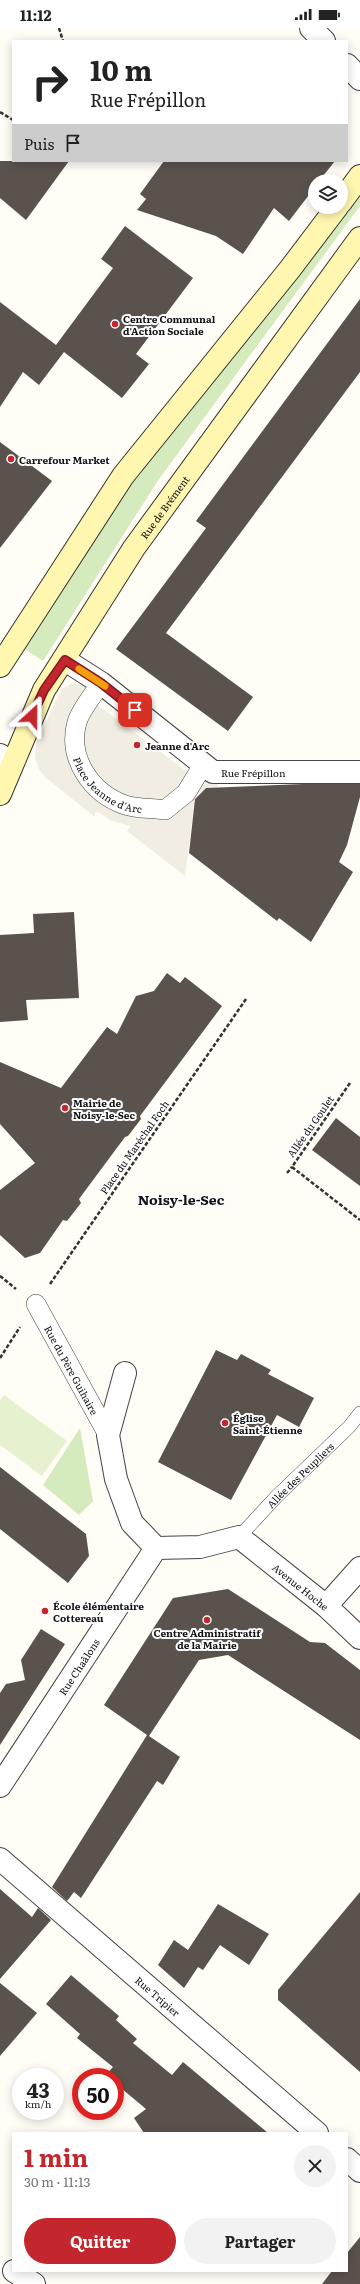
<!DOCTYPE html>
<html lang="fr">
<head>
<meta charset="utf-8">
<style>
  :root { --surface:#fff; --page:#f2f2f2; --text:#222; --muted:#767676; --accent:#c4262e }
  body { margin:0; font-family:Literata,serif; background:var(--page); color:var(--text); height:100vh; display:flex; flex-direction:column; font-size:15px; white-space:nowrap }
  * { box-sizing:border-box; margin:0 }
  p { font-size:13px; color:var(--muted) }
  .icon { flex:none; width:22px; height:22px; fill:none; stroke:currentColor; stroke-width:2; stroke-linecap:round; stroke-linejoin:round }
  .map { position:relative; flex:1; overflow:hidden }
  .sheet { position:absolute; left:12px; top:2104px; width:336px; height:140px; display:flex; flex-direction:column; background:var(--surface); border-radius:0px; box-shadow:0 2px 10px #0003 }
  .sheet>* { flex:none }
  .banner { position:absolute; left:12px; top:12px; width:336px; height:122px; border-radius:0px; box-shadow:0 2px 10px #0003; background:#fff; color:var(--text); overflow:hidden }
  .fabs { position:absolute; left:308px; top:146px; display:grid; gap:8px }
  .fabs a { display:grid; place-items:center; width:40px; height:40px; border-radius:50%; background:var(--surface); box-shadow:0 2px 10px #0003; font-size:20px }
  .speed { position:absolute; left:12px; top:2040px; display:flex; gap:8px; font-size:20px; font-weight:700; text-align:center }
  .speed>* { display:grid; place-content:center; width:52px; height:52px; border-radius:50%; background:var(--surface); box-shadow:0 2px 10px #0003; line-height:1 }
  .speed small { font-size:10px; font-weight:400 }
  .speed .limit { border:6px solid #d22; background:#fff; color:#111 }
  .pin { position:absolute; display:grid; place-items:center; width:34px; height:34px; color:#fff; margin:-17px; border-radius:8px; box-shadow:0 2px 6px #0006 }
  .me { position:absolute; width:44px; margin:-22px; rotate:24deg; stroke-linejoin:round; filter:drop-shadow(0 0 3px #0008) }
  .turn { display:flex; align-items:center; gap:14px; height:84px; padding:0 12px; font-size:18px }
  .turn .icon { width:52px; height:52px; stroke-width:2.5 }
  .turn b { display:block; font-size:28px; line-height:34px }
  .then { display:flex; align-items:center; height:38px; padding:0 12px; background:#0003; gap:8px; font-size:15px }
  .round { display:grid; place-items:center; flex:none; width:42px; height:42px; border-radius:21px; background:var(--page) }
  .summary { display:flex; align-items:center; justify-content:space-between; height:68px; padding:0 12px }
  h1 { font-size:24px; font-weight:700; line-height:30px; color:var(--accent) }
  .button { display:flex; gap:8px; margin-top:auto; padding:8px 12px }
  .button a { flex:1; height:46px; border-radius:24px; background:var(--accent); color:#fff; font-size:16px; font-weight:700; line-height:46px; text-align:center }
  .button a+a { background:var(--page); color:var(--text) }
  .status { display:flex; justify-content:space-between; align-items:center; height:28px; padding:0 20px; background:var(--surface); direction:ltr }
  .status svg { height:11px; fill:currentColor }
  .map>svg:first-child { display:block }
</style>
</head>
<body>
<div class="status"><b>11:12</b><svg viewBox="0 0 49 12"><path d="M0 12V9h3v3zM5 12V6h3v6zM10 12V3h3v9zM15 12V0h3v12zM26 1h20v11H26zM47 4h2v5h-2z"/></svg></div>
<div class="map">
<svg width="360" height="2256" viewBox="0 0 360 2256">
  <rect width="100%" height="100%" fill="#fffdf5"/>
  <!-- green -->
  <g fill="#d5ebbd">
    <path d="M 360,166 L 360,178 L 159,451 L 43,633 L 25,621 L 138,444 Z"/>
    <path d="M 80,1400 L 93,1473 L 79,1487 L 43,1457 Z"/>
  </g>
  <!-- pitch -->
  <path fill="#e6f2cf" d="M 4,1367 L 67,1413 L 42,1448 L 0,1417 L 0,1373 Z"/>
  <!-- plaza -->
  <path fill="#f1ede2" d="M 71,656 L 91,657 L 95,675 L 190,746 L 217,753 L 218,759 L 206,760 L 195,769 L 185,848 L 127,803 L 130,798 L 110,792 L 98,784 L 95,785 L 95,789 L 45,749 L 39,741 L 35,731 L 36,715 L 62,661 Z"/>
  <!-- building -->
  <g fill="#5a524d">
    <path d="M 0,133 L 69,133 L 26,192 L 0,170 Z"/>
    <path d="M 164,133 L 335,133 L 319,153 L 315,153 L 315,159 L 289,193 L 274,180 L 243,226 L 216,208 L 137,182 L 146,171 L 140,166 Z"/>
    <path d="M 125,198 L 193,250 L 136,326 L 149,336 L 122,370 L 64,324 L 39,357 L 23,344 L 0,379 L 0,274 L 56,317 L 113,240 L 101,231 Z"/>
    <path d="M 360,271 L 360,344 L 166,605 L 253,669 L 228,703 L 116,621 L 206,500 L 196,493 Z"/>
    <path d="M 0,414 L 52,453 L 0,520 Z"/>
    <path d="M 303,756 L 360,756 L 360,769 L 347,817 L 339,834 L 353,844 L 311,914 L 279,890 L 277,893 L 189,825 L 195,771 L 206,760 Z"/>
    <path d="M 74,884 L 79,970 L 26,972 L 28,992 L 0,994 L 0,907 L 34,905 L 33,886 Z"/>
    <path d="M 167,945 L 180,955 L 185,949 L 222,978 L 140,1088 L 141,1091 L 128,1108 L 125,1109 L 79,1171 L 81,1175 L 67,1193 L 63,1192 L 40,1225 L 25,1230 L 0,1207 L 0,1162 L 35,1135 L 0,1096 L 0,1034 L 61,1060 L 107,999 L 117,1006 L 136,968 L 154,963 Z"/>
    <path d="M 336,1090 L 360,1109 L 360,1158 L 312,1122 Z"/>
    <path d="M 216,1322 L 237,1332 L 241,1326 L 271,1342 L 268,1346 L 314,1370 L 299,1399 L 277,1387 L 231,1472 L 158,1434 Z"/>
    <path d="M 0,1439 L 86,1506 L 89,1528 L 68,1555 L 0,1501 Z"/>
    <path d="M 228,1561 L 310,1614 L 325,1615 L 360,1642 L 360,1712 L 228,1627 L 199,1632 L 149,1708 L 180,1729 L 163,1757 L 157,1753 L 81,1870 L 74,1864 L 67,1873 L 52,1859 L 147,1707 L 104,1677 L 173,1570 Z"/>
    <path d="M 41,1601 L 65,1616 L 0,1717 L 0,1665 L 6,1656 L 25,1652 L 21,1632 Z"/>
    <path d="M 0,1861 L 32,1889 L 38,1880 L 51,1892 L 0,1951 Z"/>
    <path d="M 360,1864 L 360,2044 L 278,1972 L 278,1962 Z"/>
    <path d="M 218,1876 L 269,1906 L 249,1937 L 220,1917 L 203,1942 L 198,1939 L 184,1960 L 158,1937 L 174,1912 L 188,1922 Z"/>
    <path d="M 71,1947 L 119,1988 L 116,1992 L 137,2011 L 133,2015 L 172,2047 L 183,2034 L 268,2105 L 144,2105 L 134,2090 L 146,2081 L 115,2055 L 115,2049 L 106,2047 L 113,2039 L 77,2010 L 80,2006 L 46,1976 Z"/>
    <path d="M 0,1955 L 37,1985 L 0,2028 Z"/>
    <path d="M 360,2209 L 360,2256 L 322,2256 L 332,2243 L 347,2243 L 347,2225 Z"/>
  </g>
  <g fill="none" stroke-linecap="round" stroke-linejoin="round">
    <defs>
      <g id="service">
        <path id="s1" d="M 239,1509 L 277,1468 L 349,1399 L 360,1385"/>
      </g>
      <g id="pedestrian">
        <path id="s2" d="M 101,655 C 94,666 81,681 77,694 C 67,730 91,765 125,777 C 137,781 152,780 165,782 L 186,765 L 203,737"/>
        <path id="s3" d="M 36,1276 L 108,1407"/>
      </g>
      <g id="minor">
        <path d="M 311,0 L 324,13"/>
        <path d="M 347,37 L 360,51"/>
        <path id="s4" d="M 65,632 L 101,655 L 213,744 L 360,744"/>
        <path id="s5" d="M 125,1345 L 108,1407 L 116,1451 L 132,1495 L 156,1520 L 200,1519 L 239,1509 L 326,1578 L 360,1610"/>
        <path d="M 326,1578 L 360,1540"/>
        <path id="s6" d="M 0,1758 L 156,1520"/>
        <path id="s7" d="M 0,1831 L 317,2105"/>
        <path d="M 347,2131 L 360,2143"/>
        <path d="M 14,2243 L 34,2256"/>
      </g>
      <path id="tertiary" d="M 0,727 L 10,739"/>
      <g id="secondary">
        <path d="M 341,174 L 360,148"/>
        <path d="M 0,638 L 123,448 L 290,241 L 337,179"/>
        <path id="s8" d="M 0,766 L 44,662 L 134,520 L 360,210"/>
      </g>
    </defs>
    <!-- service casing -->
    <use href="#service" stroke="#444" stroke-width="14"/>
    <!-- pedestrian casing -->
    <use href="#pedestrian" stroke="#444" stroke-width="20"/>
    <!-- minor casing -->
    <use href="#minor" stroke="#444" stroke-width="24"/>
    <!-- tertiary casing -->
    <use href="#tertiary" stroke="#444" stroke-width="24"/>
    <!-- secondary casing -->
    <use href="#secondary" stroke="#333" stroke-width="24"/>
    <!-- path -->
    <g stroke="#333" stroke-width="2.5" stroke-dasharray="4 2" stroke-linecap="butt">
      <path d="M 59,0 L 63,13"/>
      <path d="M 0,84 L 13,92"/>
      <path d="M 350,1055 L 292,1139 L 360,1192"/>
      <path d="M 287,1145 L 292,1139"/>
      <path d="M 0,1248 L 16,1261"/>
      <path d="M 50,1256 L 246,971"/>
      <path d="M 0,1330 L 20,1299"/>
    </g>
    <!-- service -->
    <use href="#service" stroke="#fff" stroke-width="13"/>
    <!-- pedestrian -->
    <use href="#pedestrian" stroke="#fff" stroke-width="19"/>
    <!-- minor -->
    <use href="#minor" stroke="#fff" stroke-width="22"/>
    <!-- tertiary -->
    <use href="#tertiary" stroke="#fff" stroke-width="22"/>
    <!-- secondary -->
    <use href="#secondary" stroke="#fff6b0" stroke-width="22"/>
  </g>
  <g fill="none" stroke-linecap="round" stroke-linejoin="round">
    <defs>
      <path id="route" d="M 32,688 L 44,662 L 65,632 L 101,655 L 135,682"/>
    </defs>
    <!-- route casing -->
    <use href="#route" stroke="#7f191e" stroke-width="10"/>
    <!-- route -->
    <use href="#route" stroke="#c4262e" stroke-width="7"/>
    <!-- slow -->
    <path stroke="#f59e0b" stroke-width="7" d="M 79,641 L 105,658"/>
  </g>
  <!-- markers -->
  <g fill="#c4262e" stroke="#fff" stroke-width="1.5">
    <circle cx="115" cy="296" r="4"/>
    <circle cx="11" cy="431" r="4"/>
    <circle cx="137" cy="717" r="4"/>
    <circle cx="65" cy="1080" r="4"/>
    <circle cx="225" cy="1395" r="4"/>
    <circle cx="45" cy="1583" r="4"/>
    <circle cx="207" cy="1592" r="4"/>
  </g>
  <g text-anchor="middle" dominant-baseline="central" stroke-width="4" stroke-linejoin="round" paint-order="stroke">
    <!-- poi labels -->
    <g font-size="10" font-weight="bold" fill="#111" stroke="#fff" text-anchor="start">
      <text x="123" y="290">Centre Communal<tspan x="123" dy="12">d'Action Sociale</tspan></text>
      <text x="19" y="431">Carrefour Market</text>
      <text x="145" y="717">Jeanne d'Arc</text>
      <text x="73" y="1074">Mairie de<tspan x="73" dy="12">Noisy-le-Sec</tspan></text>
      <text x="233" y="1389">Église<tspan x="233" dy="12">Saint-Étienne</tspan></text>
      <text x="53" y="1577">École élémentaire<tspan x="53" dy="12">Cottereau</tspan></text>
      <text x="207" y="1604" text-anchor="middle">Centre Administratif<tspan x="207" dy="12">de la Mairie</tspan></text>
    </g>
    <!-- street labels -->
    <g font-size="10" fill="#111" stroke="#fff">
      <text stroke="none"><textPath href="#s8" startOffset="332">Rue de Brément</textPath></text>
      <text stroke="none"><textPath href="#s4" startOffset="226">Rue Frépillon</textPath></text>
      <text stroke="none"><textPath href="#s2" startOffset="125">Place Jeanne d'Arc</textPath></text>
      <text transform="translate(310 1098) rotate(-55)">Allée du Goulet</text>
      <text transform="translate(134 1119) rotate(-55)">Place du Maréchal Foch</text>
      <text stroke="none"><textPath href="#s3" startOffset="75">Rue du Père Guihaire</textPath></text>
      <text stroke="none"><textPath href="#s1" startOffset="87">Allée des Peupliers</textPath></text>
      <text stroke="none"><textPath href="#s5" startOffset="354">Avenue Hoche</textPath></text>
      <text stroke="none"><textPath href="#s6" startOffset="143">Rue Chaâlons</textPath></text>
      <text stroke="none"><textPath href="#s7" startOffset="209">Rue Tripier</textPath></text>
    </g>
    <!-- district labels -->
    <g font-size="14" font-weight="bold" fill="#111" stroke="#fff">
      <text x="181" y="1171">Noisy-le-Sec</text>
    </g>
  </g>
</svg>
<div class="fabs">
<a><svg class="icon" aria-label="layers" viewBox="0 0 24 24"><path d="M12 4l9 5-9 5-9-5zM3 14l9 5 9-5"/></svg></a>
</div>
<div class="speed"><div>43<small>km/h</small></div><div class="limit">50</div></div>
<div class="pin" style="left:135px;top:682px;background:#d93025"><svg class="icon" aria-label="arrive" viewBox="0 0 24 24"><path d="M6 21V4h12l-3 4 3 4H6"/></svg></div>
<svg class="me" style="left:32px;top:688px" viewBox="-20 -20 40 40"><path d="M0-17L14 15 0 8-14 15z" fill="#c4262e" stroke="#fff" stroke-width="4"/></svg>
<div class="banner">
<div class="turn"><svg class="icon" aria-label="right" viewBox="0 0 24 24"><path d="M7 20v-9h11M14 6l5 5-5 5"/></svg><div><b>10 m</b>Rue Frépillon</div></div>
<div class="then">Puis<svg class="icon" aria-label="arrive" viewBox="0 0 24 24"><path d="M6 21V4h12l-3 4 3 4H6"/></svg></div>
</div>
<section class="sheet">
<div class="summary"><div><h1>1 min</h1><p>30 m · 11:13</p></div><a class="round"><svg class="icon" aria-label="close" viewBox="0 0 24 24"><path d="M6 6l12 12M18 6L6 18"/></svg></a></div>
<div class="button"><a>Quitter</a><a>Partager</a></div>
</section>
</div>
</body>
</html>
